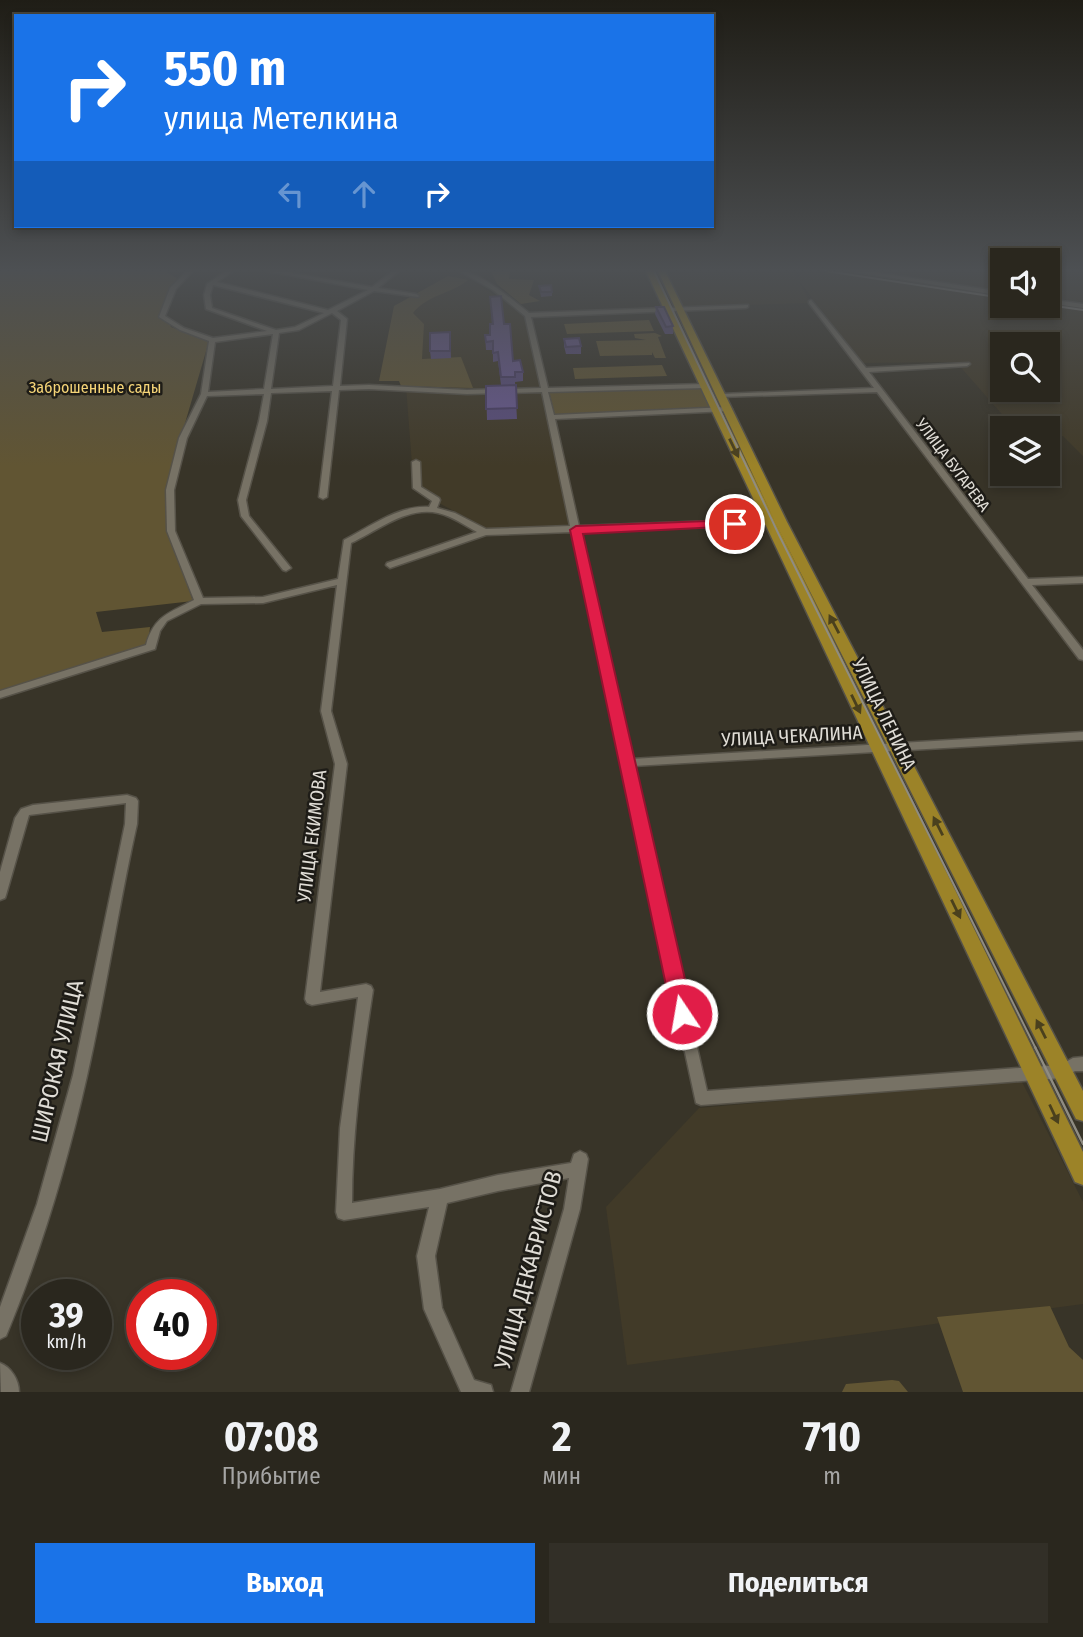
<!DOCTYPE html>
<html lang="ru">
<head>
<meta charset="utf-8">
<style>
  :root { --surface:#2a271e; --page:#322f27; --text:#f1f3f6; --muted:#a5a5a4; --line:#46443c; --accent:#1a73e8 }
  body { margin:0; font-family:"Fira Sans Condensed",sans-serif; background:var(--page); color:var(--text); height:100vh; display:flex; flex-direction:column; font-size:26px; white-space:nowrap }
  * { box-sizing:border-box; margin:0 }
  p { font-size:23px; color:var(--muted) }
  .icon { flex:none; width:38px; height:38px; fill:none; stroke:currentColor; stroke-width:2; stroke-linecap:round; stroke-linejoin:round }
  .map { position:relative; height:1392px; overflow:hidden }
  .panel { display:flex; flex-direction:column; background:var(--surface); flex:1 }
  .panel>* { flex:none }
  .guide { position:absolute; left:14px; top:14px; width:700px; height:214px; border-radius:0px; box-shadow:0 4px 10px #0003,0 0 0 2px var(--line); background:#1a73e8; color:#fff; overflow:hidden }
  .tools { position:absolute; left:990px; top:248px; display:grid; gap:14px }
  .tools a { display:grid; place-items:center; width:70px; height:70px; border-radius:0px; background:var(--surface); box-shadow:0 4px 10px #0003,0 0 0 2px var(--line); font-size:35px }
  .speed { position:absolute; left:21px; top:1279px; display:flex; gap:14px; font-size:35px; font-weight:700; text-align:center }
  .speed>* { display:grid; place-content:center; width:91px; height:91px; border-radius:50%; background:var(--surface); box-shadow:0 4px 10px #0003,0 0 0 2px var(--line); line-height:1 }
  .speed small { font-size:18px; font-weight:400 }
  .speed .limit { border:10px solid #d22; background:#fff; color:#111 }
  .pin { position:absolute; display:grid; place-items:center; width:60px; height:60px; color:#fff; margin:-30px; border:4px solid #fff; border-radius:50%; box-shadow:0 2px 7px #0007 }
  .me { position:absolute; width:77px; margin:-38px; rotate:348deg; stroke-linejoin:round; filter:drop-shadow(0 0 5px #0008) }
  .turn { display:flex; align-items:center; gap:24px; height:147px; padding:0 35px; font-size:32px }
  .turn .icon { width:91px; height:91px; stroke-width:2.5 }
  .turn b { display:block; font-size:49px; line-height:60px }
  .lanes { display:flex; align-items:center; height:66px; padding:0 35px; background:#0003; justify-content:center; gap:35px; direction:ltr }
  .lanes .off { opacity:.35 }
  .eta { display:flex; justify-content:space-evenly; align-items:center; height:119px; text-align:center }
  .eta b { font-size:42px; font-weight:700; line-height:49px }
  .button { display:flex; gap:14px; margin-top:auto; padding:14px 35px }
  .button a { flex:1; height:80px; border-radius:0px; background:var(--accent); color:#fff; font-size:28px; font-weight:700; line-height:80px; text-align:center }
  .button a+a { background:var(--page); color:var(--text) }
  .map>svg:first-child { display:block }
</style>
</head>
<body>
<div class="map">
<svg width="1083" height="1392" viewBox="0 0 1083 1392">
  <rect width="100%" height="100%" fill="#383428"/>
  <!-- built -->
  <g fill="#413a28" fill-rule="evenodd">
    <path d="M 699,271 L 793,271 L 797,279 L 805,271 L 824,271 L 1003,298 L 1003,306 L 1048,305 L 1083,311 L 1083,456 L 1063,436 L 1055,436 L 1057,439 L 1048,440 L 1048,429 L 1015,429 L 956,362 L 861,363 L 799,281 L 810,303 L 683,307 L 669,276 ZM 1003,345 L 1048,345 L 1048,390 L 1003,390 Z"/>
    <path d="M 881,271 L 1003,271 L 1003,291 L 990,289 Z"/>
    <path d="M 1048,271 L 1083,271 L 1083,302 L 1048,297 Z"/>
    <path d="M 462,273 L 524,315 L 571,526 L 490,530 L 414,490 L 400,309 Z"/>
    <path d="M 1021,1080 L 1083,1202 L 1083,1304 L 627,1365 L 606,1207 L 699,1108 Z"/>
  </g>
  <!-- green -->
  <g fill="#615533">
    <path d="M 0,271 L 164,271 L 177,278 L 163,310 L 171,327 L 209,341 L 167,485 L 171,537 L 193,601 L 96,612 L 102,632 L 150,627 L 148,645 L 0,691 Z"/>
    <path d="M 491,271 L 510,271 L 509,279 L 534,280 L 529,295 L 540,301 L 521,304 L 497,284 Z"/>
    <path d="M 448,276 L 468,280 C 451,294 427,295 413,313 L 424,324 L 422,359 L 461,357 L 473,388 L 401,386 L 399,381 L 379,381 L 394,306 Z"/>
    <path d="M 649,320 L 654,331 L 567,334 L 564,324 Z"/>
    <path d="M 655,333 L 662,336 L 658,337 L 666,358 L 655,358 L 652,352 L 652,355 L 600,356 L 596,341 L 646,340 L 635,338 L 634,334 Z"/>
    <path d="M 662,365 L 667,376 L 575,379 L 573,368 Z"/>
    <path d="M 701,387 L 711,410 L 555,416 L 549,391 Z"/>
    <path d="M 1050,1306 L 1069,1347 L 1083,1360 L 1083,1392 L 963,1392 L 937,1317 Z"/>
    <path d="M 892,1380 L 899,1381 L 908,1392 L 842,1392 L 846,1384 Z"/>
  </g>
  <g fill="none" stroke-linecap="round" stroke-linejoin="round">
    <defs>
      <g id="minor">
        <path d="M 187,271 L 193,271 L 176,289 L 165,316 L 184,328 L 213,338 L 267,331 L 206,309 L 204,295 L 207,284 L 226,271 L 233,271 L 217,282 L 328,310 L 368,290 L 267,271 L 281,271 L 372,287 L 393,271 L 399,271 L 378,288 L 416,294 L 419,296 L 418,297 L 374,291 L 337,311 L 347,319 L 340,386 L 369,385 L 467,390 L 541,388 L 525,316 L 493,290 L 459,271 C 480,271 512,300 529,313 L 748,305 L 748,307 L 746,308 L 531,317 L 548,388 L 705,384 L 708,386 L 705,388 L 548,392 L 554,415 L 728,407 L 732,409 L 728,411 L 555,419 L 579,526 L 769,519 L 773,522 L 769,525 L 580,531 L 632,759 L 1083,732 L 1083,740 L 633,766 L 707,1091 L 1060,1065 L 1073,1058 L 1083,1057 L 1083,1071 L 1075,1071 L 1062,1078 L 701,1105 L 696,1103 L 572,532 L 486,535 L 390,568 L 386,565 L 387,563 L 477,532 C 464,525 452,516 438,513 C 407,506 377,531 351,543 L 331,711 L 347,764 L 320,992 L 366,984 L 371,986 L 373,990 C 362,1061 352,1131 352,1203 L 440,1189 L 498,1175 L 571,1163 L 574,1154 L 580,1151 L 586,1154 L 588,1159 L 580,1209 L 529,1392 L 511,1392 L 564,1209 L 569,1178 L 498,1191 L 447,1203 L 435,1256 L 442,1308 L 474,1380 L 491,1385 L 493,1392 L 461,1392 L 424,1309 L 417,1256 L 429,1207 L 344,1220 L 338,1218 L 336,1212 L 340,1128 L 358,997 L 312,1005 L 307,1003 L 305,999 L 335,764 L 321,711 L 337,585 L 263,603 L 201,604 L 167,621 L 160,631 L 155,649 L 0,698 L 0,691 L 146,645 C 154,616 169,613 194,600 L 167,531 L 166,490 L 179,438 L 201,394 L 209,341 L 180,330 L 159,317 L 170,288 ZM 213,285 L 324,313 L 295,327 L 276,330 L 212,308 L 210,295 ZM 332,313 L 341,320 L 333,386 L 271,389 L 279,333 L 299,330 ZM 273,334 L 264,389 L 208,392 L 215,342 ZM 369,389 L 467,394 L 542,392 L 570,526 L 486,529 L 455,513 L 437,508 L 440,500 L 439,498 L 421,487 L 420,462 L 416,460 L 412,462 L 413,488 L 432,501 L 429,507 C 398,505 370,527 344,540 L 338,579 L 263,597 L 203,598 L 175,531 L 174,490 L 187,438 L 207,396 L 264,394 L 259,421 L 238,500 L 241,516 L 283,570 L 286,571 L 291,568 L 249,516 L 246,500 L 267,421 L 271,393 L 332,391 L 319,497 L 323,499 L 327,497 L 339,390 Z"/>
        <path d="M 850,271 L 866,271 L 1003,292 L 1003,296 Z"/>
        <path d="M 1048,299 L 1083,304 L 1083,308 L 1048,303 Z"/>
        <path d="M 811,300 L 866,368 L 969,363 L 970,364 L 967,366 L 869,372 L 1028,579 L 1083,577 L 1083,583 L 1032,585 L 1083,650 L 1083,660 L 1079,659 L 877,392 L 720,397 L 719,396 L 722,394 L 874,388 L 809,303 L 809,301 Z"/>
        <path d="M 127,795 L 136,798 L 138,801 L 137,824 C 118,908 106,992 87,1076 C 67,1164 41,1252 6,1336 L 0,1339 L 0,1307 L 37,1204 L 73,1075 L 125,824 L 126,803 L 29,815 L 6,895 L 5,898 L 0,900 L 0,872 L 15,818 L 21,809 L 33,805 Z"/>
        <path d="M 0,1363 C 11,1367 19,1380 19,1392 L 1,1392 Z"/>
      </g>
      <g id="major">
        <path d="M 646,271 L 653,271 L 1083,1152 L 1083,1185 L 1075,1182 Z"/>
        <path d="M 658,271 L 665,271 L 787,522 L 1083,1091 L 1083,1121 L 1076,1119 L 775,522 Z"/>
      </g>
    </defs>
    <!-- minor casing -->
    <use href="#minor" stroke="#565248" stroke-width="3"/>
    <!-- major casing -->
    <use href="#major" stroke="#565248" stroke-width="3"/>
    <!-- minor -->
    <use href="#minor" fill="#777265" fill-rule="evenodd"/>
    <!-- major -->
    <use href="#major" fill="#9c8328" fill-rule="evenodd"/>
    <!-- tram-far1 -->
    <g stroke="#8f8c82" stroke-width="2">
      <path d="M 654,271 L 779,535 L 1036,1049"/>
      <path d="M 826,271 L 1003,298"/>
      <path d="M 1048,305 L 1083,310"/>
    </g>
    <!-- tram -->
    <path stroke="#8f8c82" stroke-width="2.5" d="M 1035,1047 L 1083,1144"/>
  </g>
  <!-- wall -->
  <g fill="#5a4d7d">
    <path d="M 539,286 L 552,292 L 552,296 L 541,297 Z"/>
    <path d="M 491,305 L 504,324 L 513,361 L 523,372 L 523,381 L 515,382 L 517,419 L 487,420 L 486,386 L 501,385 L 498,361 L 493,362 L 493,350 L 486,350 L 485,335 L 490,335 L 492,324 Z"/>
    <path d="M 656,307 L 673,326 L 673,334 L 665,334 L 655,314 Z"/>
    <path d="M 450,332 L 451,358 L 431,359 L 430,351 Z"/>
    <path d="M 564,339 L 581,346 L 581,354 L 566,354 L 564,346 Z"/>
    <path d="M 995,361 L 1003,361 L 1003,382 L 997,381 L 992,372 Z"/>
  </g>
  <!-- building -->
  <g fill="#695991" stroke="#4a3e66" stroke-width="2">
    <path d="M 551,285 L 552,292 L 541,292 L 539,286 Z"/>
    <path d="M 501,296 L 504,324 L 510,324 L 513,361 L 520,360 L 523,372 L 515,372 L 515,377 L 501,377 L 498,352 L 493,353 L 493,341 L 486,342 L 485,335 L 490,335 L 490,324 L 493,324 L 490,297 Z"/>
    <path d="M 656,307 L 664,307 L 673,326 L 666,327 Z"/>
    <path d="M 450,332 L 450,351 L 430,351 L 430,333 Z"/>
    <path d="M 579,338 L 581,346 L 566,347 L 564,339 Z"/>
    <path d="M 995,361 L 1003,361 L 1003,371 L 1000,371 Z"/>
    <path d="M 516,385 L 517,408 L 486,409 L 486,386 Z"/>
  </g>
  <!-- one-way arrows -->
  <defs><path id="oneway-solid" d="M-6-.8H1V-3.2L6.5 0L1 3.2V.8H-6Z" transform="scale(1.75)"/></defs>
  <g fill="#4a401d">
    <use href="#oneway-solid" transform="translate(734 448) rotate(64)"/>
    <use href="#oneway-solid" transform="translate(834 624) rotate(-118)"/>
    <use href="#oneway-solid" transform="translate(856 704) rotate(64)"/>
    <use href="#oneway-solid" transform="translate(938 826) rotate(-117)"/>
    <use href="#oneway-solid" transform="translate(956 909) rotate(64)"/>
    <use href="#oneway-solid" transform="translate(1041 1029) rotate(-117)"/>
    <use href="#oneway-solid" transform="translate(1054 1114) rotate(65)"/>
  </g>
  <!-- sky -->
  <linearGradient id="sky" x2="0" y2="1"><stop stop-color="#1f1d16"/><stop offset="0.58" stop-color="#4d5053"/><stop offset="1" stop-color="#4d5053" stop-opacity="0"/></linearGradient>
  <rect width="1083" height="466" fill="url(#sky)"/>
  <!-- route -->
  <path fill="#e11d48" stroke="#92132f" stroke-width="2" d="M 735,520 L 741,524 L 739,526 L 583,534 L 693,1014 L 690,1020 L 682,1023 L 675,1020 L 672,1014 L 570,530 L 576,526 Z"/>
  <g text-anchor="middle" dominant-baseline="central" stroke-width="5" stroke-linejoin="round" paint-order="stroke">
    <!-- far-park labels -->
    <g font-size="16" fill="#f6d578" stroke="#1e1c17">
      <text x="95" y="387">Заброшенные сады</text>
    </g>
    <!-- far-street labels -->
    <g font-size="16" fill="#e0ddd6" stroke="#1e1c17">
      <text transform="translate(953 465) rotate(53)">УЛИЦА БУГАРЕВА</text>
    </g>
    <!-- street labels -->
    <g font-size="19" fill="#e0ddd6" stroke="#1e1c17">
      <text transform="translate(884 714) rotate(64)">УЛИЦА ЛЕНИНА</text>
      <text transform="translate(792 736) rotate(-3)">УЛИЦА ЧЕКАЛИНА</text>
      <text transform="translate(312 836) rotate(-83)">УЛИЦА ЕКИМОВА</text>
    </g>
    <!-- near-street labels -->
    <g font-size="23" fill="#e0ddd6" stroke="#1e1c17">
      <text transform="translate(57 1061) rotate(-77)">ШИРОКАЯ УЛИЦА</text>
      <text transform="translate(528 1270) rotate(-75)">УЛИЦА ДЕКАБРИСТОВ</text>
    </g>
  </g>
</svg>
<div class="tools">
<a><svg class="icon" aria-label="sound" viewBox="0 0 24 24"><path d="M4 9h4l5-4v14l-5-4H4zM17 9q2 3 0 6"/></svg></a>
<a><svg class="icon" aria-label="search" viewBox="0 0 24 24"><circle cx="10" cy="10" r="6"/><path d="M15 15l6 6"/></svg></a>
<a><svg class="icon" aria-label="layers" viewBox="0 0 24 24"><path d="M12 4l9 5-9 5-9-5zM3 14l9 5 9-5"/></svg></a>
</div>
<div class="speed"><div>39<small>km/h</small></div><div class="limit">40</div></div>
<div class="pin" style="left:735px;top:524px;background:#d93025"><svg class="icon" aria-label="arrive" viewBox="0 0 24 24"><path d="M6 21V4h12l-3 4 3 4H6"/></svg></div>
<svg class="me" style="left:682px;top:1014px" viewBox="-20 -20 40 40"><circle r="17" fill="#e11d48" stroke="#fff" stroke-width="3"/><path d="M0-11L8 9 0 5-8 9z" fill="#fff"/></svg>
<div class="guide">
<div class="turn"><svg class="icon" aria-label="right" viewBox="0 0 24 24"><path d="M7 20v-9h11M14 6l5 5-5 5"/></svg><div><b>550 m</b>улица Метелкина</div></div>
<div class="lanes"><svg class="icon off" aria-label="left" viewBox="0 0 24 24"><path d="M17 20v-9H6M10 6l-5 5 5 5"/></svg><svg class="icon off" aria-label="ahead" viewBox="0 0 24 24"><path d="M12 20V5M6 11l6-6 6 6"/></svg><svg class="icon" aria-label="right" viewBox="0 0 24 24"><path d="M7 20v-9h11M14 6l5 5-5 5"/></svg></div>
</div>
</div>
<section class="panel">
<div class="eta">
<div><b>07:08</b><p>Прибытие</p></div>
<div><b>2</b><p>мин</p></div>
<div><b>710</b><p>m</p></div>
</div>
<div class="button"><a>Выход</a><a>Поделиться</a></div>
</section>
</body>
</html>
